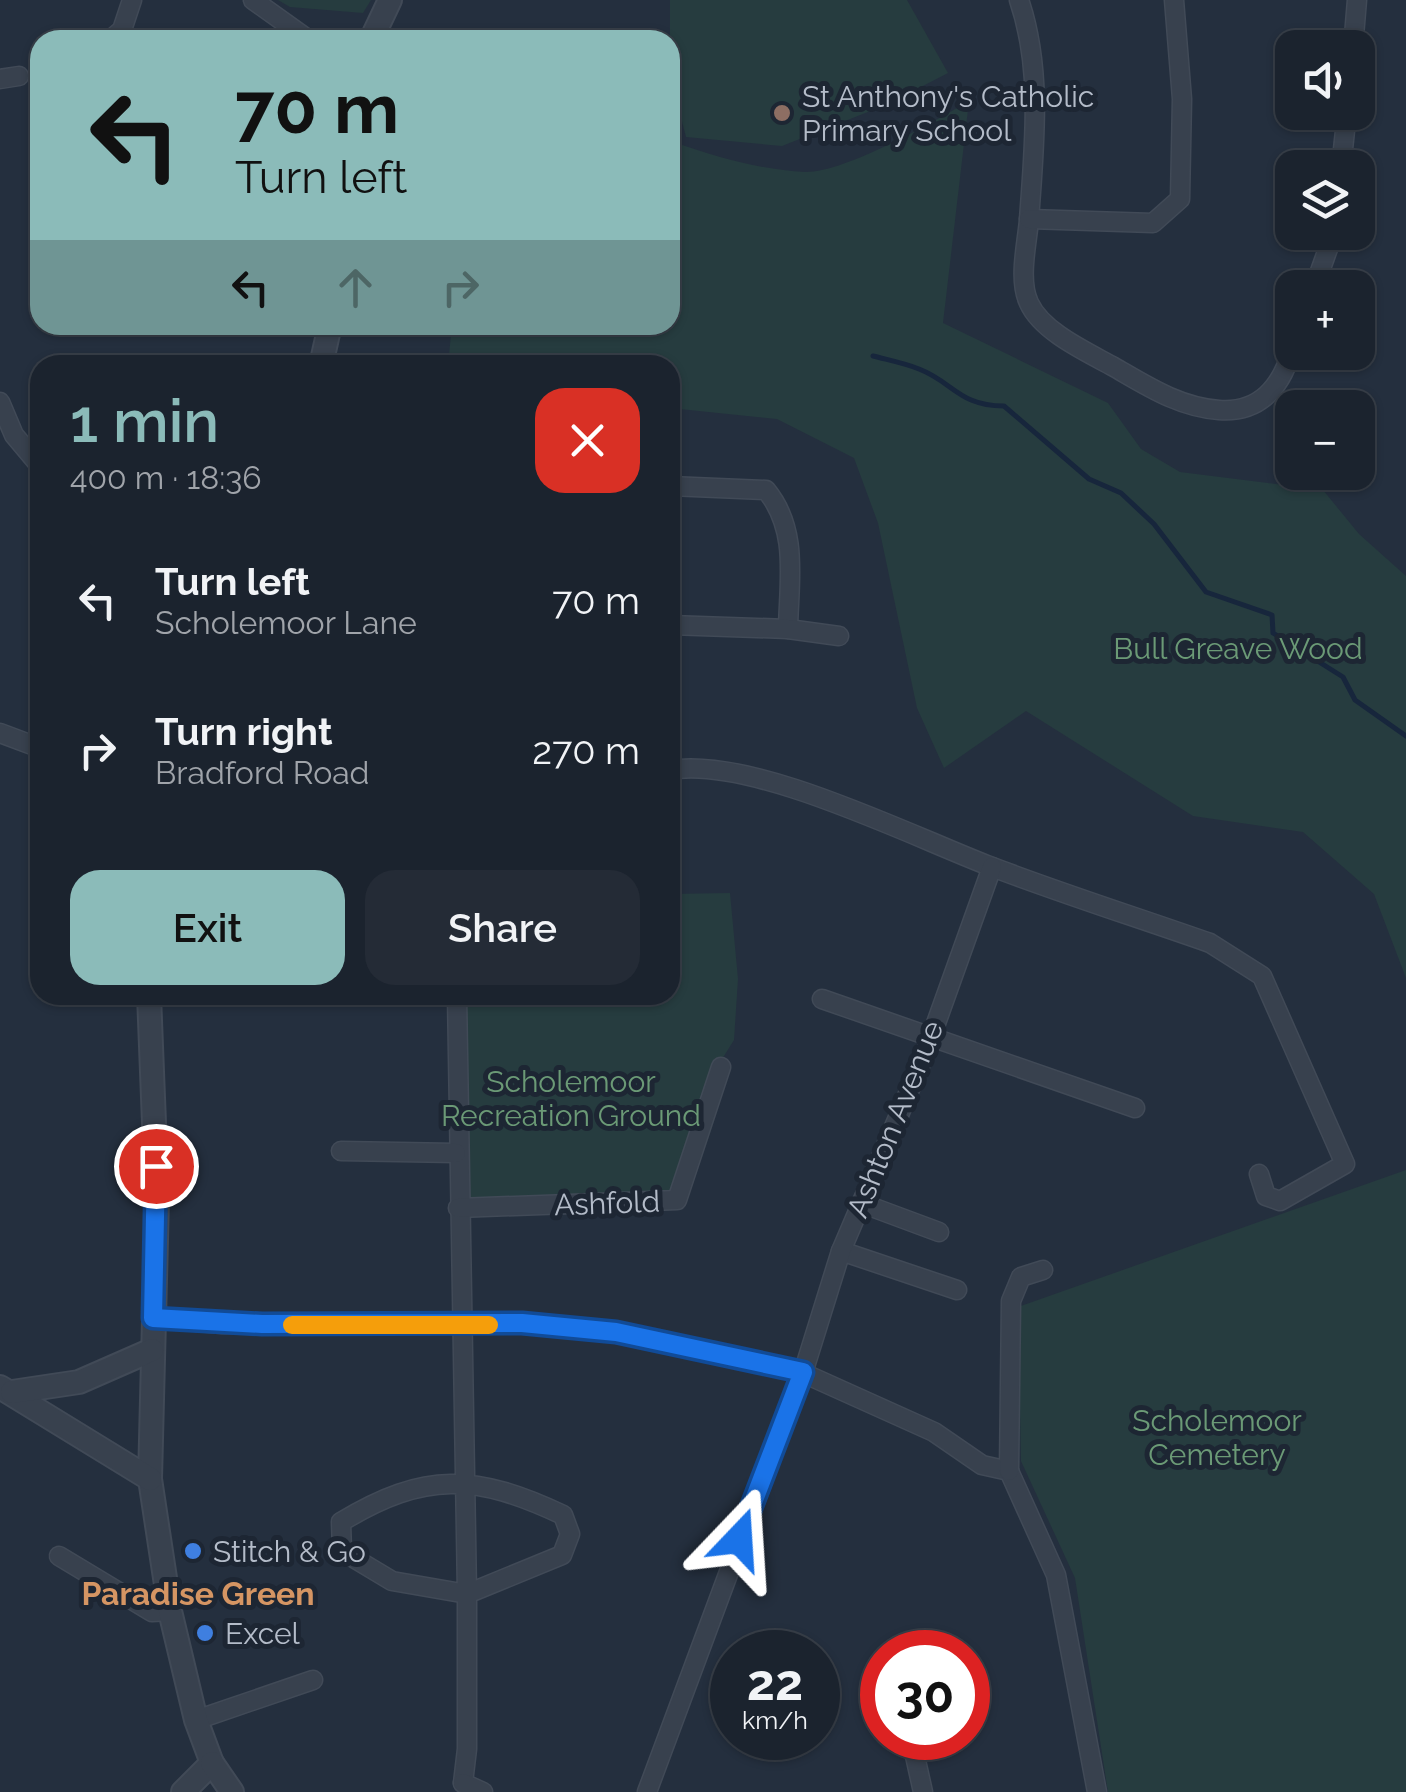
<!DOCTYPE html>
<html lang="en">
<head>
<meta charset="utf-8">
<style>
  :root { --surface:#1b232e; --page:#242b36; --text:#f1f3f6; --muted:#a0a4aa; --line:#39404a; --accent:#8bbbb9 }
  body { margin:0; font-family:Raleway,sans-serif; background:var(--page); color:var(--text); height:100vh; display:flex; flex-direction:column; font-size:38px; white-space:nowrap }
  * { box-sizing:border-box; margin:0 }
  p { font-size:32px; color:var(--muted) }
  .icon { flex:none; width:55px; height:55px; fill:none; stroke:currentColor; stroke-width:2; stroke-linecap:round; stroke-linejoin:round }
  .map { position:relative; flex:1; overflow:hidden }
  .sheet { position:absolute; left:30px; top:355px; width:650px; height:650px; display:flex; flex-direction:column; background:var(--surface); border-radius:30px; box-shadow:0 2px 8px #0004,0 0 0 2px var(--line) }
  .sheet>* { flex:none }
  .guide { position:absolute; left:30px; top:30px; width:650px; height:305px; border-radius:30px; box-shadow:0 2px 8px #0004,0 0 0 2px var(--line); background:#8bbbb9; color:#111; overflow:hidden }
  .fabs { position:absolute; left:1275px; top:30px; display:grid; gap:20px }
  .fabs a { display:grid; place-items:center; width:100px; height:100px; border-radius:20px; background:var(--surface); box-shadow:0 2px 8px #0004,0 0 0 2px var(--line); font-size:50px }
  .speed { position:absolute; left:710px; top:1630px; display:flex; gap:20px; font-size:50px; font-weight:700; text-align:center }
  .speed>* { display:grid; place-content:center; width:130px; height:130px; border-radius:50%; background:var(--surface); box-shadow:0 2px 8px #0004,0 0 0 2px var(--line); line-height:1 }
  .speed small { font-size:25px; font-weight:400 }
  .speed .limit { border:15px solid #d22; background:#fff; color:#111 }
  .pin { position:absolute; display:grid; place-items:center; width:85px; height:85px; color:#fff; margin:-42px; border:5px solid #fff; border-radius:50%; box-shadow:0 2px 10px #0007 }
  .me { position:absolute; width:110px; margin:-55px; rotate:20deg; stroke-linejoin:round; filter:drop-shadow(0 0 8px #0008) }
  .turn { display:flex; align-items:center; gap:35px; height:210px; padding:0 40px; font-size:45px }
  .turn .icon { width:130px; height:130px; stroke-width:2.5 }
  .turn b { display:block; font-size:70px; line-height:85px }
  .lanes { display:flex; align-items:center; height:95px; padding:0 40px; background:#0003; justify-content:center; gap:50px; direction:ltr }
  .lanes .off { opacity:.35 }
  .round { display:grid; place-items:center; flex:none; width:105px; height:105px; border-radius:30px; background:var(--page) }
  .summary { display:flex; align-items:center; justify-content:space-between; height:170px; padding:0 40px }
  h1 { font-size:60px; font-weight:600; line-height:75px; color:var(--accent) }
  .button { display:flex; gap:20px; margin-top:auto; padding:20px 40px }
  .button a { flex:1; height:115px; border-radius:30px; background:var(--accent); color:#111; font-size:40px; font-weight:600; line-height:115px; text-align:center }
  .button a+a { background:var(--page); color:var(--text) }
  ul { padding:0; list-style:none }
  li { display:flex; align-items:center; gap:30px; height:150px; padding:0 40px }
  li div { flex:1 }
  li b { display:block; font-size:38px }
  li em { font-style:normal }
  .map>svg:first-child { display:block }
</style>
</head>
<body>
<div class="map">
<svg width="1406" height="1792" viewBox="0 0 1406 1792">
  <rect width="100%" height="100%" fill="#242f3e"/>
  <!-- green -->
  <g fill="#263c3f">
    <path d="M 278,0 L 371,0 L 363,13 L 290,7 Z"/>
    <path d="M 670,0 L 907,0 L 948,73 L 888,104 L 782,146 L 686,137 L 670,75 Z"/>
    <path d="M 969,101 L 943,323 L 1108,403 L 1141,449 L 1180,472 L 1323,490 L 1359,534 L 1406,576 L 1406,978 L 1374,894 L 1303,832 L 1193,816 L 1026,711 L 944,768 L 917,708 L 878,523 L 854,458 L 777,419 L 670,408 L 670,365 L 448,365 L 452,325 L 670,325 L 670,145 L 676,143 C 717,157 761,170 805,172 C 844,173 934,122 969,101 Z"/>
    <path d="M 730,893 L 738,979 L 734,1040 L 719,1064 L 673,1198 L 469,1203 L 464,995 L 670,995 L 670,894 Z"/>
    <path d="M 1406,1170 L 1406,1792 L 1108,1792 L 1075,1578 L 1021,1461 L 1018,1307 Z"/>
  </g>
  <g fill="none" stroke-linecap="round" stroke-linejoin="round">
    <!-- stream -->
    <path stroke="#17263c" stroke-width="5" d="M 873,356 C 888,360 904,363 919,369 C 953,382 959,406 1004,406 L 1089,479 L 1121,493 L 1154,524 L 1206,592 L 1272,615 L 1273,633 L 1343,677 L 1355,700 L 1406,736"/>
    <defs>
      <g id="minor">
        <path d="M 253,0 L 309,40"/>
        <path d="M 1019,0 C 1043,70 1034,147 1029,220 C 1027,244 1018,280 1029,303 C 1042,332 1087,352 1114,367 C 1147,386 1179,407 1219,410 C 1260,413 1281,387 1292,350"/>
        <path d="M 110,40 L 122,30 L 132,0"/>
        <path d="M 1353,48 L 1357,0"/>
        <path d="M 0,79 L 19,76"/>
        <path d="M 1341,168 L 1347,112"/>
        <path d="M 1029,219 L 1153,223 L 1180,199 L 1182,99 L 1174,0"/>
        <path d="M 1314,288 L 1334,232"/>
        <path d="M 0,402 L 14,435 L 40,466"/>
        <path d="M 670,486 L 766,490 C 799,530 789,580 788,629"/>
        <path d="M 670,625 L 788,629 L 839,636"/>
        <path d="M 0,733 L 40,748"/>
        <path d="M 670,770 C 751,756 907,834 987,865 C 1060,893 1136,917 1210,943 L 1262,976 L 1345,1164 L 1280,1201 L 1266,1196 L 1259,1174"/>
        <path d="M 457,995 L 467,1594 L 392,1581 L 342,1551 L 341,1522 C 425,1471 476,1474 563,1515 L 570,1534 L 562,1555 L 467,1594 L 467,1749 L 463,1783"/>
        <path d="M 822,999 L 1135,1108"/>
        <path d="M 341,1151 L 456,1153"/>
        <path d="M 861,1203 L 939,1232"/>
        <path d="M 458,1208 L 677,1200 L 721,1067"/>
        <path d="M 841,1251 L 957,1290"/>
        <path d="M 153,1318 L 222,1324 L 522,1323 L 616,1332 L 803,1373 L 934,1432 L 982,1465 L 1009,1471"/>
        <path d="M 1009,1471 L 1056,1575 L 1097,1792"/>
        <path d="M 1009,1471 L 1011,1301 L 1021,1277 L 1043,1270"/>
        <path d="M 59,1556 L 152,1612 L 170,1611"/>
        <path d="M 196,1720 L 313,1680"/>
        <path d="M 911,1738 L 923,1792"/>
        <path d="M 463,1783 L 483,1792"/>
        <path d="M 647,1792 L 803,1373 L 841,1251 L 925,1054 L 992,867"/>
      </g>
      <g id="tertiary">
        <path d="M 371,40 L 390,0"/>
        <path d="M 321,365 L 330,325"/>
        <path d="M 149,995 L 157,1200 L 150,1479 L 170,1611 L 196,1720 L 212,1763 L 183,1792"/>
        <path d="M 0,1387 L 150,1479"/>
        <path d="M 12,1392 L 79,1382 L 152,1350"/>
        <path d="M 212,1763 L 232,1792"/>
      </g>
    </defs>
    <!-- minor casing -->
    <use href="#minor" stroke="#414a57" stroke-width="21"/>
    <!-- tertiary casing -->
    <use href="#tertiary" stroke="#414a57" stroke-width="26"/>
    <!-- minor -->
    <use href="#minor" stroke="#38414e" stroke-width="18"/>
    <!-- tertiary -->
    <use href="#tertiary" stroke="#38414e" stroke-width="22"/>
  </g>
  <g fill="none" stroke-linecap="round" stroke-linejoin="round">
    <defs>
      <path id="route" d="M 156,1166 L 153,1318 L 262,1324 L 522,1323 L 616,1332 L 803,1372 L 739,1539"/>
    </defs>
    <!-- route casing -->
    <use href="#route" stroke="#114b97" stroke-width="25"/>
    <!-- route -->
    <use href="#route" stroke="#1a73e8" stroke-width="18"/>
    <!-- slow -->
    <path stroke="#f59e0b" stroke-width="18" d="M 292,1325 L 489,1325"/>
  </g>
  <!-- markers -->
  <circle fill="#8d6e63" stroke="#1d2633" stroke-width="4" cx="782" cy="113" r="10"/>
  <g fill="#3f7fe0" stroke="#1d2633" stroke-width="4">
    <circle cx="193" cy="1551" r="10"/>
    <circle cx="205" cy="1633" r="10"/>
  </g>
  <g text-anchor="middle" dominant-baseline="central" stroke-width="10" stroke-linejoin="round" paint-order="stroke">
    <!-- poi labels -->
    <g font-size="30" fill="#b4bcc9" stroke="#1d2633" text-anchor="start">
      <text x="802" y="96">St Anthony's Catholic<tspan x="802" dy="34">Primary School</tspan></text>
      <text x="213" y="1551">Stitch &amp; Go</text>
      <text x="225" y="1633">Excel</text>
    </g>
    <!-- park labels -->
    <g font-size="30" fill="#6b9a76" stroke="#1d2633">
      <text x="1238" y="648">Bull Greave Wood</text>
      <text x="571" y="1081">Scholemoor<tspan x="571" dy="34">Recreation Ground</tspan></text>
      <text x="1217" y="1420">Scholemoor<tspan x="1217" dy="34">Cemetery</tspan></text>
    </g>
    <!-- street labels -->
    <g font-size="30" fill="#b4bcc9" stroke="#1d2633">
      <text transform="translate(895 1119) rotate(-68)">Ashton Avenue</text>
      <text transform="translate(607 1203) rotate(-2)">Ashfold</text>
    </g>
    <!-- neighbourhood labels -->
    <g font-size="32" font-weight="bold" fill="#d59563" stroke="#1d2633">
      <text x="198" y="1593">Paradise Green</text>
    </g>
  </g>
</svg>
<div class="fabs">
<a><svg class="icon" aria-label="sound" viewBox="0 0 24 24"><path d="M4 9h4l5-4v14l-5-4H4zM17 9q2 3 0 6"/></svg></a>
<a><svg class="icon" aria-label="layers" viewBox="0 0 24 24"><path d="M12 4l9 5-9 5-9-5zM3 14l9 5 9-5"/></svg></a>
<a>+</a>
<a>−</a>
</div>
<div class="speed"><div>22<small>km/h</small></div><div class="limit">30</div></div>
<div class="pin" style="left:156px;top:1166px;background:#d93025"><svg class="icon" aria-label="arrive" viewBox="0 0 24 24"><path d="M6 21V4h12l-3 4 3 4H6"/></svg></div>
<svg class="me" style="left:739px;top:1539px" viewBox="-20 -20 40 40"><path d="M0-17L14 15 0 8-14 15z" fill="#1a73e8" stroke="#fff" stroke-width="4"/></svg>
<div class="guide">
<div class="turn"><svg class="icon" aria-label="left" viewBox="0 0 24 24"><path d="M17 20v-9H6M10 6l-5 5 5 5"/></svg><div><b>70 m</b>Turn left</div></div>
<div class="lanes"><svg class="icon" aria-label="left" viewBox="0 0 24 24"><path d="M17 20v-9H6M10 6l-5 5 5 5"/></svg><svg class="icon off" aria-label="ahead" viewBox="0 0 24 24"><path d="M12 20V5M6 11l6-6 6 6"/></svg><svg class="icon off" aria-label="right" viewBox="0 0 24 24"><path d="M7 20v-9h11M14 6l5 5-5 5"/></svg></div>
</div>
<section class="sheet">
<div class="summary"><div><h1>1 min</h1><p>400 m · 18:36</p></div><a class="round" style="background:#d93025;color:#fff"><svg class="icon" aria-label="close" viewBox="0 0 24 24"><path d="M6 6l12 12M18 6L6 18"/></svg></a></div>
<ul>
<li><svg class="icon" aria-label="left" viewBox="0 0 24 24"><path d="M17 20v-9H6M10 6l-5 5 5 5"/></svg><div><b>Turn left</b><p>Scholemoor Lane</p></div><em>70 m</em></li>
<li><svg class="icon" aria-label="right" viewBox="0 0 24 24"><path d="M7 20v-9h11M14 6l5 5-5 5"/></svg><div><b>Turn right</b><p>Bradford Road</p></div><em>270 m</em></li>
</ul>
<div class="button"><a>Exit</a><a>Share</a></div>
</section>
</div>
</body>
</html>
